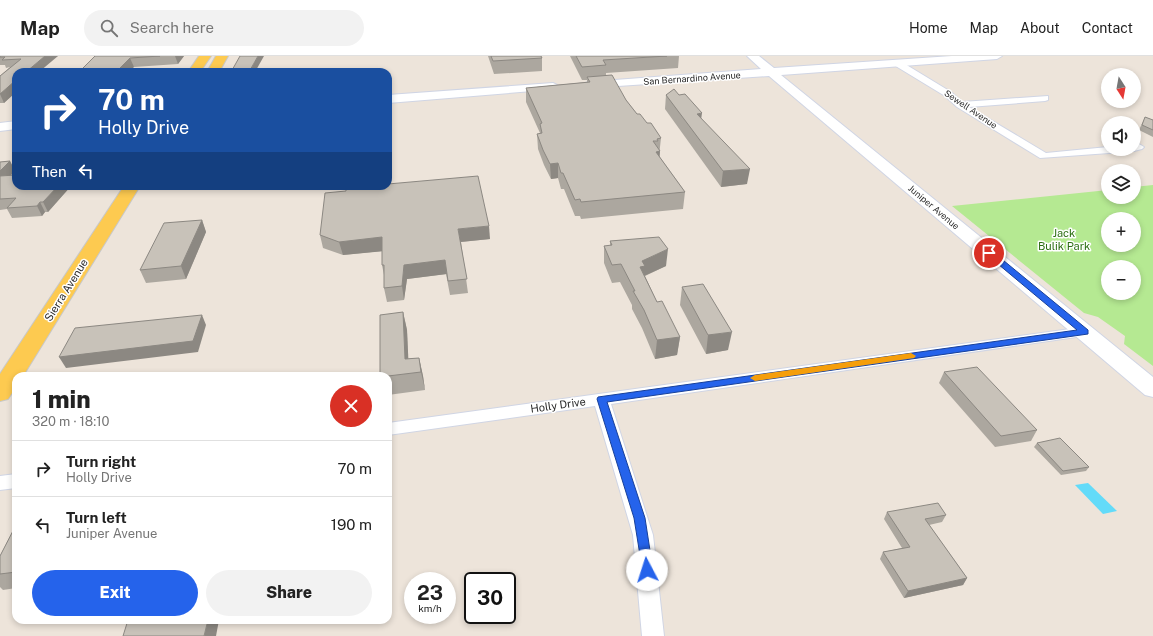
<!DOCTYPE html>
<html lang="en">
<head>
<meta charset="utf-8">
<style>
  :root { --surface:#fff; --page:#f2f2f2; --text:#222; --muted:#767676; --line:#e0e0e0; --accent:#2563eb }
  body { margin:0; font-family:"Public Sans",sans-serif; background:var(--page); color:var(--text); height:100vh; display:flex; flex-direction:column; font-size:15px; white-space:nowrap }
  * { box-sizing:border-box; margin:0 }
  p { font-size:13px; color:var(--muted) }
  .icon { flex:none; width:22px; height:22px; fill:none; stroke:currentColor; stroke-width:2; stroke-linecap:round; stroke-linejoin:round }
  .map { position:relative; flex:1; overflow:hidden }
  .panel { position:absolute; left:12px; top:316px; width:380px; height:252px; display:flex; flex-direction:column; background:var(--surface); border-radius:12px; box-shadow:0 2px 6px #0003 }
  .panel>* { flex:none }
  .banner { position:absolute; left:12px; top:12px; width:380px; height:122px; border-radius:12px; box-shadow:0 2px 6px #0003; background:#1a4fa0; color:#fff; overflow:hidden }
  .needle { width:26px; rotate:169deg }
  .controls { position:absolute; left:1101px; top:12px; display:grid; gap:8px }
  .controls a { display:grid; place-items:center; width:40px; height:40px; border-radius:50%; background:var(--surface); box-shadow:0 2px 6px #0003; font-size:20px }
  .speed { position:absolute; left:404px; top:516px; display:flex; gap:8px; font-size:20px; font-weight:700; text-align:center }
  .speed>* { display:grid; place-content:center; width:52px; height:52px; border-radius:50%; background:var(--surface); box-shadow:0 2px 6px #0003; line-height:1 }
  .speed small { font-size:10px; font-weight:400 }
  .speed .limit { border:2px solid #111; border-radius:6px; background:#fff; color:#111 }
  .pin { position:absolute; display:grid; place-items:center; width:34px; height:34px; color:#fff; margin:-17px; border:2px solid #fff; border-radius:50%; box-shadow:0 1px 4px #0007 }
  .me { position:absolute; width:44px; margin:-22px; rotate:355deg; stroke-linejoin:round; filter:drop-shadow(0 0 3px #0008) }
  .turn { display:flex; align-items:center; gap:14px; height:84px; padding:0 20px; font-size:18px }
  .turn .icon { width:52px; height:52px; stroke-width:2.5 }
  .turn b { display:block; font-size:28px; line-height:34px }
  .then { display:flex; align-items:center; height:38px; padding:0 20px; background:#0003; gap:8px; font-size:15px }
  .round { display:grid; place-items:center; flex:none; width:42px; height:42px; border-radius:21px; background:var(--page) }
  .summary { display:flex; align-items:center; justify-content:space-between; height:68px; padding:0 20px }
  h1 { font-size:24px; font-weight:800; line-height:30px }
  .action { display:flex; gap:8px; margin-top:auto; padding:8px 20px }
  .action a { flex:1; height:46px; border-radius:24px; background:var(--accent); color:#fff; font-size:16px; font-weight:800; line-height:46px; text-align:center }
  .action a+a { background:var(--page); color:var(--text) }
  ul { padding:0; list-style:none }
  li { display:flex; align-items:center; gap:12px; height:56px; padding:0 20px; border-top:1px solid var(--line) }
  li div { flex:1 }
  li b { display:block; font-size:15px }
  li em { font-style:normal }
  header { display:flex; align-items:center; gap:24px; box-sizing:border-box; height:56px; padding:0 20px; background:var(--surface); border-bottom:1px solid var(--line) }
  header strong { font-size:19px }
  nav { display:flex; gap:22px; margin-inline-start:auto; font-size:14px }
  .search { width:280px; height:36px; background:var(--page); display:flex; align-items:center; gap:10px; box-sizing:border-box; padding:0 14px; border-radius:22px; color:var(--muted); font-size:15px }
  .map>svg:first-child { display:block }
</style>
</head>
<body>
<header>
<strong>Map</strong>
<div class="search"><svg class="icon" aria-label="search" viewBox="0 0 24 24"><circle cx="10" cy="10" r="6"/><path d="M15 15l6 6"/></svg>Search here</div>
<nav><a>Home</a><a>Map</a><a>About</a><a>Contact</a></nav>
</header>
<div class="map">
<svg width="1153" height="580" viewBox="0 0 1153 580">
  <rect width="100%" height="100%" fill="#ede4da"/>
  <!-- green -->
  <path fill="#b5e992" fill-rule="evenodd" d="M 1153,129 L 1153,310 L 1124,288 L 1125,280 L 1098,261 L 1084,257 L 952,150 L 1108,134 L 1108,141 L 1134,141 L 1134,131 ZM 1108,163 L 1134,163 L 1134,189 L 1108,189 ZM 1108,211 L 1134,211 L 1134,237 L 1108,237 Z"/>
  <!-- water -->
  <path fill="#63dbf9" d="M 1088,427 L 1117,455 L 1103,458 L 1075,429 Z"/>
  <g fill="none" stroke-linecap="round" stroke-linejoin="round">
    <defs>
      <g id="street">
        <path d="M 894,5 L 900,5 L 951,36 L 962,46 L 1048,40 L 1048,44 L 1045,45 L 969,51 L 1046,97 L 1108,91 L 1108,93 L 1128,93 L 1123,96 L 1040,102 L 957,51 L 945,40 L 894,9 Z"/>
        <path d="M 1139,88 L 1144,91 L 1142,93 L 1134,95 L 1130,93 L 1134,93 L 1134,89 Z"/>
        <path d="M 1085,271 L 1090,273 L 1092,276 L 1090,279 L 611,348 L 653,479 L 664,580 L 642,580 L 633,479 L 595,350 L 388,379 L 388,367 Z"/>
        <path d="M 16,418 L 16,432 L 0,434 L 0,420 Z"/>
      </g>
      <g id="secondary">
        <path d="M 747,0 L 759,0 L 774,12 L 952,0 L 1002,0 L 997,3 L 781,19 L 1153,321 L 1153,341 L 1145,339 L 769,20 L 588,32 L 582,29 L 588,26 L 761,13 Z"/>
        <path d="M 553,27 L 557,29 L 559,31 L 557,33 L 388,47 L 388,39 Z"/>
        <path d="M 16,65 L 16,73 L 0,75 L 0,67 Z"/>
      </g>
      <g id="primary">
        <path d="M 199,0 L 211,0 L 200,16 L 188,16 Z"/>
        <path d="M 216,0 L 228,0 L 219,16 L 207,16 Z"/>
        <path d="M 124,130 L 140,130 L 23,320 L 16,320 L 16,331 L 8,343 L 0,345 L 0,318 Z"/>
      </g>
    </defs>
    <!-- street casing -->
    <use href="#street" stroke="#d0d5e4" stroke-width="2"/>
    <!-- secondary casing -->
    <use href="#secondary" stroke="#d0d5e4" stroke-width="2"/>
    <!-- primary casing -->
    <use href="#primary" stroke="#c8c8c8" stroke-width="2"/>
    <!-- street -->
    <use href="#street" fill="#fff" fill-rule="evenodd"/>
    <!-- secondary -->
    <use href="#secondary" fill="#fff" fill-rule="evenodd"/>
    <!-- primary -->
    <use href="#primary" fill="#fdca50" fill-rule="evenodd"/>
  </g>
  <!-- wall -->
  <g fill="#aca79f">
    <path d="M 0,0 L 58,0 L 16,16 L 16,36 L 4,47 L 0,47 L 0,20 L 10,11 L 6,12 L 5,9 L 0,9 Z"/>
    <path d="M 95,0 L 184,0 L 178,8 L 134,11 Z"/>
    <path d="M 488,0 L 541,0 L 542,2 L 542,15 L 494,18 Z"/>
    <path d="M 570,0 L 679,0 L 678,12 L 606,17 L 606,19 L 637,58 L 647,67 L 661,82 L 659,100 L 685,136 L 683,153 L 581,163 L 580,160 L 575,160 L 564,133 L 561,133 L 558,122 L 551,123 L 544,109 L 538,93 L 537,78 L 540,78 L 540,77 L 526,46 L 526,32 L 587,26 L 587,24 L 582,24 Z"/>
    <path d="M 666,39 L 701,62 L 747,128 L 721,131 L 665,53 Z"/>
    <path d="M 1145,61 L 1153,64 L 1153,81 L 1139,74 Z"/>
    <path d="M 10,105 L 15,115 L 10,120 L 16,130 L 71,130 L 48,156 L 45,156 L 42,160 L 12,162 L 7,153 L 0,154 L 0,106 Z"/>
    <path d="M 202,164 L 206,176 L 186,223 L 146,227 L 140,214 Z"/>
    <path d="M 320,179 L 490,183 L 461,186 L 468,237 L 450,239 L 446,218 L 407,223 L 404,244 L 387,246 L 384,232 L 384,219 L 382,209 L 382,195 L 343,199 L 323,192 Z"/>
    <path d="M 610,185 L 666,210 L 645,220 L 657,246 L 680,281 L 677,299 L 655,303 L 642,272 L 632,253 L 632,249 L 620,226 L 612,227 L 604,207 L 604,190 L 610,190 Z"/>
    <path d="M 682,231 L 728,294 L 706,298 L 680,249 Z"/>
    <path d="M 403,256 L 407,274 L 408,303 L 419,302 L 423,320 L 425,334 L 388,339 L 388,320 Z"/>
    <path d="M 944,316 L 1037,374 L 1031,385 L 995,391 L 939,327 Z"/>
    <path d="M 1037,387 L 1089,411 L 1086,415 L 1061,419 L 1034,391 Z"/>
    <path d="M 887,456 L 946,459 L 942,466 L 929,469 L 967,522 L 963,529 L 904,542 L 880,503 L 883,496 L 902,492 L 884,463 Z"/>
    <path d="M 16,469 L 16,532 L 3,534 L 0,531 L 0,500 Z"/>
  </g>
  <!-- shaded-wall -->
  <g fill="#8c8882">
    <path d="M 45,0 L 58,0 L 39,16 L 26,16 Z"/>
    <path d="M 175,0 L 184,0 L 178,8 Z"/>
    <path d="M 258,0 L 264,0 L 255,16 L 249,16 Z"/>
    <path d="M 130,2 L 134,11 L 129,16 L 116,16 Z"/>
    <path d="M 16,24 L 16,36 L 4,47 L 0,38 Z"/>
    <path d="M 702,57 L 700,71 L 697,58 Z"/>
    <path d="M 660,95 L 659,111 L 656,96 Z"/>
    <path d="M 10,105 L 15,115 L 0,130 L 0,115 Z"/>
    <path d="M 558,107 L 558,122 L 551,123 L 550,108 Z"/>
    <path d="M 750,113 L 747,128 L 721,131 L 723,115 Z"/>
    <path d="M 58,130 L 71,130 L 48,156 L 43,146 Z"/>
    <path d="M 40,146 L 45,156 L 42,160 L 37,150 Z"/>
    <path d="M 202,164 L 206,176 L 186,223 L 181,210 Z"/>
    <path d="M 489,170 L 490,183 L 460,186 L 458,173 Z"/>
    <path d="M 382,181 L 385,195 L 343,199 L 339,186 Z"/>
    <path d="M 668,193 L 666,210 L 644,220 L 640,211 L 642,205 Z"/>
    <path d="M 445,204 L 447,218 L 407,223 L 404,244 L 402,230 L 404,209 Z"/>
    <path d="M 403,256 L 407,274 L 409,317 L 405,303 Z"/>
    <path d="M 202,259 L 206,269 L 198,296 L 66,312 L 59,301 Z"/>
    <path d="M 732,276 L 728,294 L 706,298 L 708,279 Z"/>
    <path d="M 680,281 L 677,299 L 655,303 L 657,284 Z"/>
    <path d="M 419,302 L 423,320 L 425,334 L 421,316 Z"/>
    <path d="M 967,522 L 963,529 L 904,542 L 908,535 Z"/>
    <path d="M 208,564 L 219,564 L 216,580 L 204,580 Z"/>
  </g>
  <!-- building -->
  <g fill="#c8c2b9" stroke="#8c8882">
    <path d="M 0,0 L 45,0 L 26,16 L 16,16 L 16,24 L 0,38 L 0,20 L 21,3 L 2,4 L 5,1 L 0,1 Z"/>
    <path d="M 95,0 L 160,0 L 130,2 L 116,16 L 79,16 Z"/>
    <path d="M 240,0 L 258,0 L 249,16 L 231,16 Z"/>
    <path d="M 491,0 L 541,0 L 542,2 L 493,5 Z"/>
    <path d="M 576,0 L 667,0 L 603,4 L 606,9 L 582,11 Z"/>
    <path d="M 612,19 L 626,44 L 637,58 L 640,58 L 647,67 L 651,67 L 661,82 L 657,83 L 658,85 L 653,85 L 660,95 L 656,96 L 685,136 L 581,146 L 580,143 L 575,144 L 563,117 L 561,117 L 558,107 L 550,108 L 543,94 L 537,78 L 542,77 L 540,68 L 542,67 L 526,32 L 590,26 L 587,21 Z"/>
    <path d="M 674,33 L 679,39 L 685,38 L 702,57 L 697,58 L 750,113 L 723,115 L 666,39 Z"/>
    <path d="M 1145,61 L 1153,64 L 1153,74 L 1142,69 Z"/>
    <path d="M 10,105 L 0,115 L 0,106 Z"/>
    <path d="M 16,119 L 16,130 L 58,130 L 43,146 L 40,146 L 37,150 L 7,152 L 16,142 L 0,143 L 0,120 Z"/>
    <path d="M 478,120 L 489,170 L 458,173 L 467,223 L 448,225 L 445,204 L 404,209 L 402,230 L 384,232 L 384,209 L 382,209 L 382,181 L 339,186 L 320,179 L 325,137 L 346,135 L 346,132 L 368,130 L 388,130 L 388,128 Z"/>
    <path d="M 202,164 L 181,210 L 140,214 L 164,167 Z"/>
    <path d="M 659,181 L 668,193 L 642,205 L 645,210 L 640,211 L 657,246 L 662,245 L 680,281 L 657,284 L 644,254 L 633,235 L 635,235 L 621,208 L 612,209 L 604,190 L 612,189 L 610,185 Z"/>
    <path d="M 703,228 L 732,276 L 708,279 L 682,231 Z"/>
    <path d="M 403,256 L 405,303 L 419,302 L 421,316 L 388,320 L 380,320 L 380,259 Z"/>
    <path d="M 202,259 L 193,285 L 59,301 L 75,272 Z"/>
    <path d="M 977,311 L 1037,374 L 1001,380 L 944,316 Z"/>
    <path d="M 1060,382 L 1089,411 L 1063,415 L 1037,387 Z"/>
    <path d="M 938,447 L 946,459 L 925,463 L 967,522 L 908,535 L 883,496 L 910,491 L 887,456 Z"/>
    <path d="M 16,469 L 16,516 L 0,518 L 0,500 Z"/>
    <path d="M 128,564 L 208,564 L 204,580 L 123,580 Z"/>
  </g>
  <!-- route -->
  <path fill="#2563eb" stroke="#184099" d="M 986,195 L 992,195 L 1088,274 L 1088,278 L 607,346 L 645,462 L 653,514 L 651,518 L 647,520 L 643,518 L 634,462 L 597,343 L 598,341 L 1077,274 L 986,198 Z"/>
  <!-- slow -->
  <path fill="#f59e0b" d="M 911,297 L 916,300 L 914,302 L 755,325 L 750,322 L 755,319 Z"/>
  <g text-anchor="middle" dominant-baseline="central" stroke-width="3" stroke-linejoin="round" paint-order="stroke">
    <!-- far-street labels -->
    <g font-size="9" fill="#2a2a2a" stroke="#fff">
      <text transform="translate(692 22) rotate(-4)">San Bernardino Avenue</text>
      <text transform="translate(971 53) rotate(34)">Sewell Avenue</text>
      <text transform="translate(934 151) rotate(40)">Juniper Avenue</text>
    </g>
    <!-- park labels -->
    <g font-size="11" fill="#2c6e13" stroke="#fff">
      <text x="1064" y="177">Jack<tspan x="1064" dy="13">Bulik Park</tspan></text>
    </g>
    <!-- street labels -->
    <g font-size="11" fill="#2a2a2a" stroke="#fff">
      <text transform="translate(66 234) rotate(-58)">Sierra Avenue</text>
      <text transform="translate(558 349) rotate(-8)">Holly Drive</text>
    </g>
  </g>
</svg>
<div class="controls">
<a><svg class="needle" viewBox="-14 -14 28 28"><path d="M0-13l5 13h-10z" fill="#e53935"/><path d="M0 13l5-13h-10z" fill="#767676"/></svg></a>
<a><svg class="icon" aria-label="sound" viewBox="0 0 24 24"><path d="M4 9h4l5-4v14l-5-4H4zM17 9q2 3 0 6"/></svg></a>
<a><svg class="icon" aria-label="layers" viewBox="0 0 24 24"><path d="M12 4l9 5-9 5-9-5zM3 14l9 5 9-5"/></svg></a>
<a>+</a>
<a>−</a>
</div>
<div class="speed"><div>23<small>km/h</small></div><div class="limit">30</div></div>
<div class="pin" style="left:989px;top:197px;background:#d93025"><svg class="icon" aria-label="arrive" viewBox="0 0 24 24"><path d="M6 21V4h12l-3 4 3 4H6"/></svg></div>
<svg class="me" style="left:647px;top:514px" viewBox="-20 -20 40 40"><circle r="19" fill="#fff"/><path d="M0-13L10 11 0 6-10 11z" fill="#2563eb"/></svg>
<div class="banner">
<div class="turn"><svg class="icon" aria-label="right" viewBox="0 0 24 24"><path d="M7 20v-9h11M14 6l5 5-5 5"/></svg><div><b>70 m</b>Holly Drive</div></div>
<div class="then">Then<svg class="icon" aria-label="left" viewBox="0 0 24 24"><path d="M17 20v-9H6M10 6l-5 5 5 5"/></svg></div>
</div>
<section class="panel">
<div class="summary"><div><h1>1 min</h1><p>320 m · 18:10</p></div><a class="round" style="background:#d93025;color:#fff"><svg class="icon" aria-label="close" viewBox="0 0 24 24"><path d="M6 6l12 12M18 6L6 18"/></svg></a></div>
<ul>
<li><svg class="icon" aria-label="right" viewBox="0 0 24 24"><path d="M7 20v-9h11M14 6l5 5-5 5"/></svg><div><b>Turn right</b><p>Holly Drive</p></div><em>70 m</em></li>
<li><svg class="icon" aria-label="left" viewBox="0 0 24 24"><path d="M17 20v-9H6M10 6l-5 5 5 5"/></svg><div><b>Turn left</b><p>Juniper Avenue</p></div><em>190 m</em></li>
</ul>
<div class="action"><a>Exit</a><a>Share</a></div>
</section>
</div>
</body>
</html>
